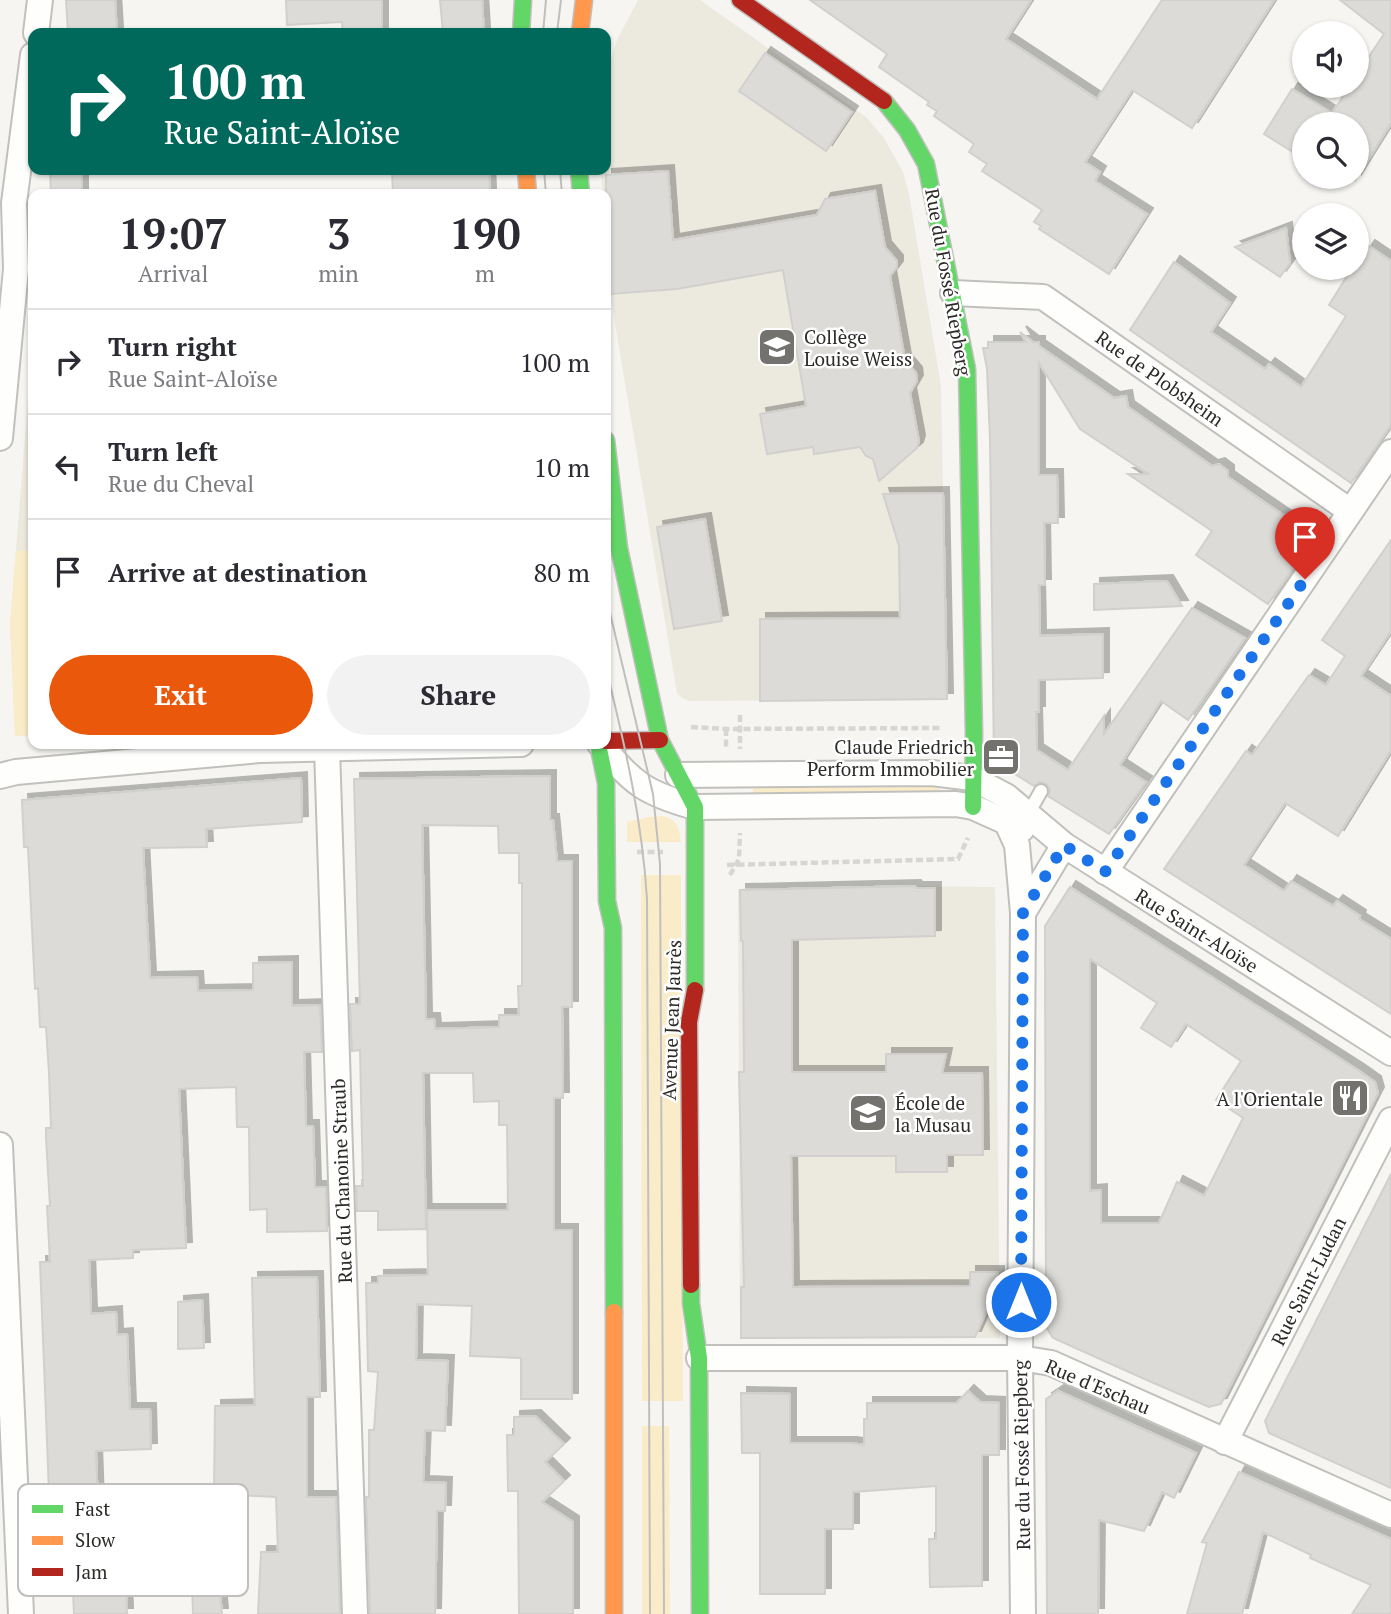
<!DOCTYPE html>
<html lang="en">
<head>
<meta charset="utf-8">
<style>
  :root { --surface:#fff; --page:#f2f2f3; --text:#2b2b33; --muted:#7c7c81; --line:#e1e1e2; --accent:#ea580c }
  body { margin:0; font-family:"PT Serif",serif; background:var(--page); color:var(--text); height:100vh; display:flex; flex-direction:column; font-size:26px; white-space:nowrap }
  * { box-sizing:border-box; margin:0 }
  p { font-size:23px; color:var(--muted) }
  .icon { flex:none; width:38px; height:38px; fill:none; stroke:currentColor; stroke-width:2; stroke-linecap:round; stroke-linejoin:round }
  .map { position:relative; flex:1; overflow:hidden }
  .details { position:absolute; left:28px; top:189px; width:583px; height:560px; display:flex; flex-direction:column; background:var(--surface); border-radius:14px; box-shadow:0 2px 5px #0004 }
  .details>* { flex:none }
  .banner { position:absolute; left:28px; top:28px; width:583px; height:147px; border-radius:14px; box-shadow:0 2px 5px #0004; background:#00695c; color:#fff; overflow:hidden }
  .buttons { position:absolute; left:1292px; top:21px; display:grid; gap:14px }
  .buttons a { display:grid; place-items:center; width:77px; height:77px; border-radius:50%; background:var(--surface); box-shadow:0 2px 5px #0004; font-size:35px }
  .pin { position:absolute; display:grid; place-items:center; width:60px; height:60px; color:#fff; margin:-72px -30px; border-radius:50% 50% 50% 0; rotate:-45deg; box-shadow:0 0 7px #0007 }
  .pin .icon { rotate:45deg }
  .me { position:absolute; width:77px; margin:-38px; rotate:0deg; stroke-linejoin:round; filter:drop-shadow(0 0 5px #0008) }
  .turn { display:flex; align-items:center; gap:24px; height:147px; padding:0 21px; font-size:32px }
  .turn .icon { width:91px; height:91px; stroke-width:2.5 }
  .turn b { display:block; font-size:49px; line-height:60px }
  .eta { display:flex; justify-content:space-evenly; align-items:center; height:119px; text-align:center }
  .eta b { font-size:42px; font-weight:600; line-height:49px }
  .button { display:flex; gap:14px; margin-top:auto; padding:14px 21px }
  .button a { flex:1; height:80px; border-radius:42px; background:var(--accent); color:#fff; font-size:28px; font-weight:600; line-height:80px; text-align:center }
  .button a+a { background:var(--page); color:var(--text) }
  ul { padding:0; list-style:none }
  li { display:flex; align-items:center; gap:21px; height:105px; padding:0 21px; border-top:2px solid var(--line) }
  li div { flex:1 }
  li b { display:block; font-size:26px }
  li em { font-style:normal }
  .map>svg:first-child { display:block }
</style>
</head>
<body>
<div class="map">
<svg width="1391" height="1614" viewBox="0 0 1391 1614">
  <defs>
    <filter id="shadow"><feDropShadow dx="6" dy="-6" stdDeviation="0" flood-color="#0004"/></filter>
  </defs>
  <rect width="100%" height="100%" fill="#f6f5f1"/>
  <!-- built -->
  <g fill="#ece9de">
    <path d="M 638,0 L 700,0 L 866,117 L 884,138 L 903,172 L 909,194 L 941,386 L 947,699 L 689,701 L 682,698 L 677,693 L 610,294 L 606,194 L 603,194 L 601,170 L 606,170 L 606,76 L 617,40 Z"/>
    <path d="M 29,386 L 33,386 L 33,735 L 15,736 L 10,624 Z"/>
    <path d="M 915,886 L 995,887 L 1000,1338 L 740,1339 L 738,889 Z"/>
  </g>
  <!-- green -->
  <g fill="#faecc8">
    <path d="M 33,550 L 33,735 L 15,736 L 10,624 L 16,551 Z"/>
    <path d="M 937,785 L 940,787 L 940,794 L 753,798 L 753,787 Z"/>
    <path d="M 663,816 C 678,820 679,828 681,842 L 627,842 L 627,822 L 649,817 Z"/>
    <path d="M 641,875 L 681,875 L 683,1401 L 642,1401 Z"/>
    <path d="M 642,1426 L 669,1426 L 670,1614 L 642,1614 Z"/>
  </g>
  <!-- building -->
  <g fill="#dcdbd8" stroke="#d1d0cd" stroke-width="2" fill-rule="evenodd" filter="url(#shadow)">
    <path d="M 66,0 L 115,0 L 117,33 L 68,33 Z"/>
    <path d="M 286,0 L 382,0 L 382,33 L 343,33 L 342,22 L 287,25 Z"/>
    <path d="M 440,0 L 482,0 L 484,33 L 443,33 Z"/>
    <path d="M 810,0 L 1031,0 L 1006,39 L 1097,99 L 1162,0 L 1274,0 L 1192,128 L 1132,90 L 1085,162 L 1100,172 L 1095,181 L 1147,214 L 1109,274 L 1039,229 L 1041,226 L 1034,222 L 1042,210 L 982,171 L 987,164 L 969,152 L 974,144 L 934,116 L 937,111 L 927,105 L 929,102 L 879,67 L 887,54 Z"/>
    <path d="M 1340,0 L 1391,0 L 1391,123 L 1356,179 L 1356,124 L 1304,124 L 1304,159 L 1264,134 L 1292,89 L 1332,113 L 1350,86 L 1356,86 L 1356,76 L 1384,34 Z"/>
    <path d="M 765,53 L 852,112 L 826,151 L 739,91 Z"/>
    <path d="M 50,170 L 82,170 L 82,194 L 51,194 Z"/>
    <path d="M 392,170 L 489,170 L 490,194 L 393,194 Z"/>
    <path d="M 668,171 L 673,240 L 817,215 L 825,199 L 875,191 L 885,247 L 897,261 L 897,267 L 890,276 L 905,360 L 916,373 L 917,381 L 910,393 L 919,441 L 917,448 L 879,481 L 873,459 L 866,456 L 860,447 L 814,454 L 813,447 L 767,454 L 760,414 L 806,406 L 783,270 L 677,289 L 610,294 L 606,226 L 606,175 Z"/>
    <path d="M 1286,228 L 1290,263 L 1280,277 L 1235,247 Z"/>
    <path d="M 1369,246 L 1391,261 L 1391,425 L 1351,483 L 1130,330 L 1174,262 L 1230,303 L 1211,332 L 1265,369 L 1269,364 L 1301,387 L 1346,316 L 1329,305 L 1352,268 L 1356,268 L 1356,261 L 1359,261 Z"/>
    <path d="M 1020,332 L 1033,342 L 1039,342 L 1039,346 L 1114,398 L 1126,396 L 1128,407 L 1212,466 L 1219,464 L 1228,471 L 1228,477 L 1315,537 L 1268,604 L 1196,555 L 1212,531 L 1128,474 L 1148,474 L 1080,429 L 1039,363 L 1039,475 L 1057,475 L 1058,523 L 1044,523 L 1045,585 L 1039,585 L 1040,636 L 1103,634 L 1103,678 L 1039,680 L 1039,712 L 1036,712 L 1037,750 L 1068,770 L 1104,716 L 1104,734 L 1192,608 L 1245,638 L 1188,720 L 1161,701 L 1120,765 L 1146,782 L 1109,834 L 1048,796 L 1050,790 L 1046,784 L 1040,782 L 1034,786 L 994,761 L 990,439 L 987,369 L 983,348 L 988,348 L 988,342 L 1026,342 Z"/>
    <path d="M 943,493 L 947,699 L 760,701 L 760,619 L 900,618 L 899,546 L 883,494 Z"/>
    <path d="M 705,519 L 722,621 L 674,629 L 657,527 Z"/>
    <path d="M 1391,540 L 1391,631 L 1361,676 L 1391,696 L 1391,750 L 1338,836 L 1285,803 L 1244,865 L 1284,891 L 1291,881 L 1333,906 L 1337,901 L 1360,916 L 1359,919 L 1391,939 L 1391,1014 L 1164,869 L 1246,751 L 1252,755 L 1309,675 L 1326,685 L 1345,656 L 1322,640 Z"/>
    <path d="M 1167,581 L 1182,606 L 1094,610 L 1094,584 Z"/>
    <path d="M 550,776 L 550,820 L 553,820 L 557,861 L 572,861 L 572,1007 L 562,1007 L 563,1098 L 554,1098 L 554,1230 L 572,1230 L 572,1399 L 521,1399 L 521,1358 L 470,1356 L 472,1306 L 417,1304 L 416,1360 L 448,1361 L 445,1431 L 425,1430 L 423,1482 L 446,1483 L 445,1511 L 437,1511 L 435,1614 L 370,1614 L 366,1497 L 369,1497 L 369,1430 L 374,1430 L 378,1372 L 368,1371 L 366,1283 L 378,1283 L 378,1276 L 428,1275 L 427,1210 L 508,1210 L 507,1125 L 499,1125 L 499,1101 L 474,1102 L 473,1073 L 423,1073 L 426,1229 L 378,1230 L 378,1211 L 357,1211 L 356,1186 L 363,1186 L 360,1050 L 352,1051 L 350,1004 L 360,1004 L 354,779 ZM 422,825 L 498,826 L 499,853 L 519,853 L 519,883 L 522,883 L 522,986 L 518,986 L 519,1015 L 499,1015 L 499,1027 L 435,1029 L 434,1019 L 426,1019 Z"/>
    <path d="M 301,778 L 302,822 L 206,829 L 207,847 L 143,848 L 150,978 L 197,977 L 198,991 L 253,990 L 253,963 L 292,962 L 292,1006 L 320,1005 L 322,1052 L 304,1052 L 306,1126 L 313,1126 L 315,1187 L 326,1187 L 327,1231 L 267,1232 L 267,1209 L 250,1210 L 249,1127 L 237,1127 L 236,1087 L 179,1089 L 186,1248 L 133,1250 L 133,1258 L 89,1260 L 91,1314 L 116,1312 L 117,1335 L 127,1334 L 130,1409 L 150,1409 L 151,1449 L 96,1451 L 98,1508 L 113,1507 L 114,1534 L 120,1533 L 121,1558 L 125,1558 L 127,1614 L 74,1614 L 69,1500 L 67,1491 L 49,1492 L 40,1262 L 50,1262 L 47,1206 L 50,1206 L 46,1138 L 46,1128 L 51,1128 L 49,1073 L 46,1027 L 40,1027 L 38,988 L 35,989 L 28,847 L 24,847 L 22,800 Z"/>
    <path d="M 915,886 L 916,888 L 935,888 L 935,936 L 792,940 L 792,1072 L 886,1072 L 886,1054 L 946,1054 L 942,1073 L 982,1073 L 983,1155 L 947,1155 L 947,1172 L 896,1172 L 896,1156 L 791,1156 L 793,1287 L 970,1286 L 970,1272 L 998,1272 L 997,1315 L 987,1310 L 975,1337 L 741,1338 L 741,1287 L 744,1287 L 739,1072 L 744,1072 L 743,941 L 741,941 L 740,890 Z"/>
    <path d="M 1070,887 L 1358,1070 L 1375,1082 L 1378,1093 L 1221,1404 L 1209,1407 L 1149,1381 L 1053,1338 L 1046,1327 L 1045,926 ZM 1090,959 L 1157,1003 L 1141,1028 L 1171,1047 L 1186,1024 L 1241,1061 L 1216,1100 L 1243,1118 L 1204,1196 L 1177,1182 L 1159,1223 L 1101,1223 L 1101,1190 L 1090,1191 Z"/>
    <path d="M 1391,1174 L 1391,1488 L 1269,1433 L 1265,1421 Z"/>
    <path d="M 317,1277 L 320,1397 L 307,1397 L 307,1497 L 336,1497 L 340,1614 L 258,1614 L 261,1552 L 278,1552 L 276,1497 L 214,1494 L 215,1406 L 255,1405 L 252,1278 Z"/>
    <path d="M 202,1300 L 204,1348 L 178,1349 L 178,1302 Z"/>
    <path d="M 968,1391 L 980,1402 L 999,1403 L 999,1455 L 982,1455 L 982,1586 L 930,1587 L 929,1539 L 936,1539 L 936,1486 L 853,1492 L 853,1529 L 825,1529 L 825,1594 L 760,1594 L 760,1453 L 742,1453 L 741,1393 L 790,1394 L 790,1443 L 851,1443 L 864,1445 L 864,1419 L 867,1419 L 867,1403 L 957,1403 Z"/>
    <path d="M 1058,1391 L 1196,1453 L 1174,1498 L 1162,1492 L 1144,1531 L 1099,1520 L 1098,1614 L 1047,1614 L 1046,1399 Z"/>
    <path d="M 535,1416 L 564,1444 L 545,1462 L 564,1481 L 542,1502 L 573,1522 L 573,1614 L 519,1614 L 518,1491 L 508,1491 L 507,1435 L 514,1435 L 514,1417 Z"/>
    <path d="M 1239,1472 L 1391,1539 L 1391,1614 L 1352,1614 L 1371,1585 L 1310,1558 L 1311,1555 L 1263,1532 L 1242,1614 L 1187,1614 L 1207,1543 L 1202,1542 Z"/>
    <path d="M 216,1552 L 222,1614 L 193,1614 L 191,1553 Z"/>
  </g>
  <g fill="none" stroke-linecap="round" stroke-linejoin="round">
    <defs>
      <path id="lane" d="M 1028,814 L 1041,791"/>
      <g id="street">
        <path d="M 36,33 L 40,0"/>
        <path d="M 953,293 L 1043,297 L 1350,511"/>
        <path d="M 0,438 L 16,269 L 14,203 L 33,55"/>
        <path d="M 600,744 C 634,784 644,793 695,807 L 956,804 L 973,807 L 1022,829"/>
        <path d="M 327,748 L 355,1614"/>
        <path d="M 678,775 L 932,773 L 972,778 L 1006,796 L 1064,845 L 1391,1053"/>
        <path d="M 0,776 L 16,772 L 260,750 L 521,744"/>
        <path d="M 1007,823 L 1017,845 L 1023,913 L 1020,1358 L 1023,1614"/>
        <path d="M 1105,872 L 1391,452"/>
        <path d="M 1023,913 L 1064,845"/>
        <path d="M 0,1145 L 21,1614"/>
        <path d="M 699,1358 L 1020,1358 L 1051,1363 L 1391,1515"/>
        <path d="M 1225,1442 L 1391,1120"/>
      </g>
      <g id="fast">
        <path d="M 521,33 L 523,0"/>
        <path d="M 884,101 L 907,130 L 926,164 L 967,369 L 974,733 L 973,807"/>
        <path d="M 579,170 L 581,194"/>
        <path d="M 606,440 L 619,548 L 660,740 L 695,807 L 695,990"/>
        <path d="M 598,744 L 606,783 L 607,901 L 613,928 L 614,1312"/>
        <path d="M 691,1285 L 691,1303 L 699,1358 L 700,1614"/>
      </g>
      <g id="slow">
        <path d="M 580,33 L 584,0"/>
        <path d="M 526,170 L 528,194"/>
        <path d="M 614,1312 L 614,1614"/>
      </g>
      <g id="jam">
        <path d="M 740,0 L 884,101"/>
        <path d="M 606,741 L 660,740"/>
        <path d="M 691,1285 L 689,1022 L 695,990"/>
      </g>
    </defs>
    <!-- lane casing -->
    <use href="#lane" stroke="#c1c0bd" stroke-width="16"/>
    <!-- street casing -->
    <use href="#street" stroke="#c1c0bd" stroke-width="28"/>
    <!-- fast casing -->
    <use href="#fast" stroke="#c1c0bd" stroke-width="19"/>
    <!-- slow casing -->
    <use href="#slow" stroke="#c1c0bd" stroke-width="19"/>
    <!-- jam casing -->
    <use href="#jam" stroke="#c1c0bd" stroke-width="19"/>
    <!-- path -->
    <g stroke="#d7d6d5" stroke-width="4.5" stroke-dasharray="7 3.5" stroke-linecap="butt">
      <path d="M 740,715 L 740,749"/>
      <path d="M 691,727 L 726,729 L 942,728"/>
      <path d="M 726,729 L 726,748"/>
      <path d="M 637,852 L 663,852"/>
      <path d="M 727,865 L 958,859 L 968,838"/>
      <path d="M 730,875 L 739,859 L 740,833"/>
    </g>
    <!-- lane -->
    <use href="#lane" stroke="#fefefd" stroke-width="12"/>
    <!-- street -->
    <use href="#street" stroke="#fefefd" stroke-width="24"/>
    <!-- fast -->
    <use href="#fast" stroke="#63d668" stroke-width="16"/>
    <!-- slow -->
    <use href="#slow" stroke="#ff974d" stroke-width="16"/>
    <!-- jam -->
    <use href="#jam" stroke="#b3261e" stroke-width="16"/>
    <!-- tram -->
    <g stroke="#bfbfbe" stroke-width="2">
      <path d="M 543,33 L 546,0"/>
      <path d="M 557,33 L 561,0"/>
      <path d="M 544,170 L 546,194"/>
      <path d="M 560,170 L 562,194"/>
      <path d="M 606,596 L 653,794 L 660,864 L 664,1614"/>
      <path d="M 606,668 C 625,746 642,818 647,899 L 650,1614"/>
    </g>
  </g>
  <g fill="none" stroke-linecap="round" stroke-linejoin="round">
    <!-- route -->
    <path stroke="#1a73e8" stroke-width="12" stroke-dasharray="0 21.6" d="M 1021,1302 L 1023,913 L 1064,845 L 1105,872 L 1305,579"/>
  </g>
  <!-- icons -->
  <defs>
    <symbol id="school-square" viewBox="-11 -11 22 22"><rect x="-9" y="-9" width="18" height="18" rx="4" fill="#73726e" stroke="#fff"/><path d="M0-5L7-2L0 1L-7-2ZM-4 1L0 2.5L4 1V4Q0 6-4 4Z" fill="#fff"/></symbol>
    <symbol id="office-square" viewBox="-11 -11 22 22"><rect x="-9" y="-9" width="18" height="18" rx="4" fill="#73726e" stroke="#fff"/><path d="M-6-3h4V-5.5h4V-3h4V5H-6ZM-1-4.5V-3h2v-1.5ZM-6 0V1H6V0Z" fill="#fff"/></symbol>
    <symbol id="restaurant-square" viewBox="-11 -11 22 22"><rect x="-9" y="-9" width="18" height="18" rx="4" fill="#73726e" stroke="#fff"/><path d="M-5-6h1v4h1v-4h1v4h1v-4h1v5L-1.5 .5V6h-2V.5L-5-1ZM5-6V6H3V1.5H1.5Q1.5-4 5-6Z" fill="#fff"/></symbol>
  </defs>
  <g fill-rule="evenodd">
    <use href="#school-square" x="755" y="325" width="44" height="44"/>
    <use href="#office-square" x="979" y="735" width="44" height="44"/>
    <use href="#restaurant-square" x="1328" y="1076" width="44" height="44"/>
    <use href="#school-square" x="846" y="1091" width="44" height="44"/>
  </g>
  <g text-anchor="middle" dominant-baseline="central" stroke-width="5" stroke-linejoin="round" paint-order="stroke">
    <!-- street labels -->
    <g font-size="19" fill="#2c2b28" stroke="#fff">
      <text transform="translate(949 282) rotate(80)">Rue du Fossé Riepberg</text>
      <text transform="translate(1160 378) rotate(35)">Rue de Plobsheim</text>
      <text transform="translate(1197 930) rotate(32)">Rue Saint-Aloïse</text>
      <text transform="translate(671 1020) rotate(-88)">Avenue Jean Jaurès</text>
      <text transform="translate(341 1181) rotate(-92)">Rue du Chanoine Straub</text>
      <text transform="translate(1308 1281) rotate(-63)">Rue Saint-Ludan</text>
      <text transform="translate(1098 1386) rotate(23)">Rue d'Eschau</text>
      <text transform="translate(1021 1455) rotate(-91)">Rue du Fossé Riepberg</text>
    </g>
    <!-- poi labels -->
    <g font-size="19" fill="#2c2b28" stroke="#fff" text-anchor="start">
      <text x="804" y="336">Collège<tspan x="804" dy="22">Louise Weiss</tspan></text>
      <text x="974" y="746" text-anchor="end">Claude Friedrich<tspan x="974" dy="22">Perform Immobilier</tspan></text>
      <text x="1323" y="1098" text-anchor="end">A l'Orientale</text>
      <text x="895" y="1102">École de<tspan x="895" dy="22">la Musau</tspan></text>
    </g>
  </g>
  <!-- legend -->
  <rect x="18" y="1484" width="230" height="112" rx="10" fill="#fff" stroke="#c0bfbe" stroke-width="2"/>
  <rect x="32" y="1505" width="31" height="8" fill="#63d668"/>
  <rect x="32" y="1536" width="31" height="9" fill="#ff974d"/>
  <rect x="32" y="1568" width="31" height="8" fill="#b3261e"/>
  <g font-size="19" fill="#2c2b28">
    <text x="75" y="1516">Fast</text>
    <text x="75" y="1547">Slow</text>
    <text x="75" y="1579">Jam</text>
  </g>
</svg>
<div class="buttons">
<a><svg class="icon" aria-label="sound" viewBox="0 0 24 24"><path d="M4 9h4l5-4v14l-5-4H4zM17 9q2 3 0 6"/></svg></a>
<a><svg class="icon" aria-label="search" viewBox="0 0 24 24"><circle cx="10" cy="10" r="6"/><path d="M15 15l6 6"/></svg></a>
<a><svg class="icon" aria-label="layers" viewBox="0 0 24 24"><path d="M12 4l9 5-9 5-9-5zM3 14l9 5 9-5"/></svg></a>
</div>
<div class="pin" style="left:1305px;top:579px;background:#d93025"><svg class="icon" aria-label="arrive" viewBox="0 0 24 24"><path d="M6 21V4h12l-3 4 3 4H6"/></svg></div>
<svg class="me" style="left:1021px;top:1302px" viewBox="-20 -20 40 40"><circle r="17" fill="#1a73e8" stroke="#fff" stroke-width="3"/><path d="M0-11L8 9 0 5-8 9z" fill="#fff"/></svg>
<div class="banner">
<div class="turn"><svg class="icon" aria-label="right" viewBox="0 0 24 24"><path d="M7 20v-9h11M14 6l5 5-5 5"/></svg><div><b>100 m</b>Rue Saint-Aloïse</div></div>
</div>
<section class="details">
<div class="eta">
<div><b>19:07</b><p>Arrival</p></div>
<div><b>3</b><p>min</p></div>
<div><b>190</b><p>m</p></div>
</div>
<ul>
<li><svg class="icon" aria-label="right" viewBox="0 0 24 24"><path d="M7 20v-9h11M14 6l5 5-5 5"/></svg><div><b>Turn right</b><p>Rue Saint-Aloïse</p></div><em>100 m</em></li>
<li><svg class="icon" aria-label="left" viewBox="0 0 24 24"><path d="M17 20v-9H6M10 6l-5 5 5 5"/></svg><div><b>Turn left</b><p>Rue du Cheval</p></div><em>10 m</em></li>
<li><svg class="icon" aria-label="arrive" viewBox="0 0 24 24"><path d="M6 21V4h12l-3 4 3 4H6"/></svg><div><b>Arrive at destination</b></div><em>80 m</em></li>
</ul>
<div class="button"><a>Exit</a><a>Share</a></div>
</section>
</div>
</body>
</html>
